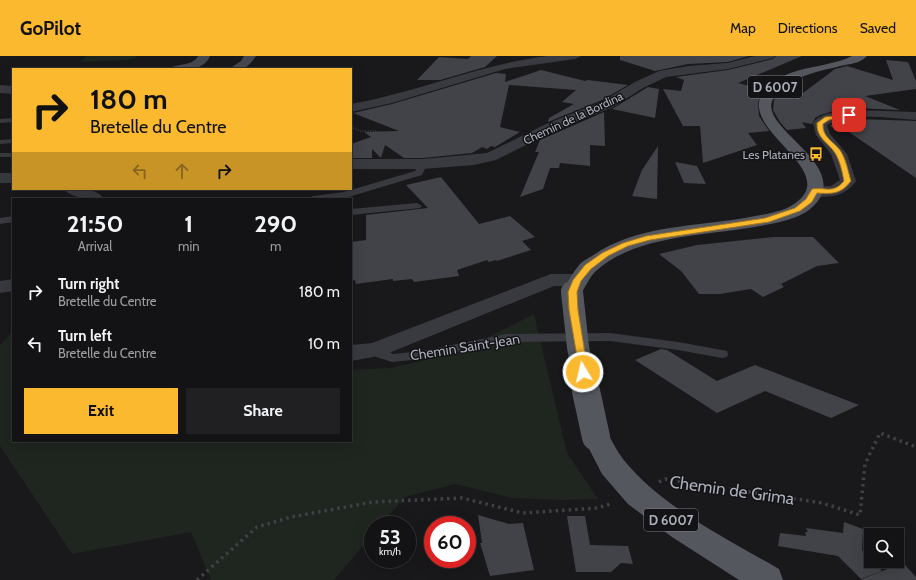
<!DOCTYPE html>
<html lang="en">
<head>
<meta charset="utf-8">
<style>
  :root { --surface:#131214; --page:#202022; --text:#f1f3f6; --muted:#9d9ea0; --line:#323234; --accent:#fbb930 }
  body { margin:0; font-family:Cabin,sans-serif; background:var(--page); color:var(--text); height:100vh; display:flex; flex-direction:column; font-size:15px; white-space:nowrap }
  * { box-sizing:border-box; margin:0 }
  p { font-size:13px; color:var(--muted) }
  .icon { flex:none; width:22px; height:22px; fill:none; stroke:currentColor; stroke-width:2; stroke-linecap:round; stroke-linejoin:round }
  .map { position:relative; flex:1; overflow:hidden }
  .panel { position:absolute; left:12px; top:142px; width:340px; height:244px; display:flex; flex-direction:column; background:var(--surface); border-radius:0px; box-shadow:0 4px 16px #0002,0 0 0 1px var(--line) }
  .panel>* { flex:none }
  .guide { position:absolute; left:12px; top:12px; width:340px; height:122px; border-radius:0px; box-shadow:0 4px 16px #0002,0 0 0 1px var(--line); background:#fbb930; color:#111; overflow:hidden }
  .fabs { position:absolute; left:864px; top:472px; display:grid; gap:8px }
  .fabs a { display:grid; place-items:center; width:40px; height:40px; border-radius:0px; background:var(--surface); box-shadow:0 4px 16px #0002,0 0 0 1px var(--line); font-size:20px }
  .speed { position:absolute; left:364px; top:460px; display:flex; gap:8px; font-size:20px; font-weight:700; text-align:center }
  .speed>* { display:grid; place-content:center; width:52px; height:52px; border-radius:50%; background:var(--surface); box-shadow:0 4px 16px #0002,0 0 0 1px var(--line); line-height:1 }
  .speed small { font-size:10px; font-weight:400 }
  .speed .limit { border:6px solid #d22; background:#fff; color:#111 }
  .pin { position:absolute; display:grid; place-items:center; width:34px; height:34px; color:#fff; margin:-17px; border-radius:8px; box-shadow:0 2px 6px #0006 }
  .me { position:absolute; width:44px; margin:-22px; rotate:351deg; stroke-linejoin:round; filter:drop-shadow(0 0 3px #0008) }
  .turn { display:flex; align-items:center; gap:14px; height:84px; padding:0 12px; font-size:18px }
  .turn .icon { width:52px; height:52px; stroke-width:2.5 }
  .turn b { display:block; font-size:28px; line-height:34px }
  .lanes { display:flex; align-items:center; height:38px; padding:0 12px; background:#0003; justify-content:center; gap:20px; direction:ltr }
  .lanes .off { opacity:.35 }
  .eta { display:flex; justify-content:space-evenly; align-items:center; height:68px; text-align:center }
  .eta b { font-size:24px; font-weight:700; line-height:28px }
  .primary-button { display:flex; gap:8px; margin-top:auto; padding:8px 12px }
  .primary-button a { flex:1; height:46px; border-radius:0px; background:var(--accent); color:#111; font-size:16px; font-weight:700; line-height:46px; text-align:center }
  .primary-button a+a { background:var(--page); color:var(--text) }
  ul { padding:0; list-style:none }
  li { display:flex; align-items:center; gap:12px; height:52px; padding:0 12px }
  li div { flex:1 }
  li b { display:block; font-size:15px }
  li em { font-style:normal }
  header { display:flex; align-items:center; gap:24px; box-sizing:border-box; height:56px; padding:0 20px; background:var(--accent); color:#111 }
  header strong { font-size:19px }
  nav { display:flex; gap:22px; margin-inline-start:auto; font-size:14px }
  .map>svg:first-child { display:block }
</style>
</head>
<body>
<header>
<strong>GoPilot</strong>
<nav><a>Map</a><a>Directions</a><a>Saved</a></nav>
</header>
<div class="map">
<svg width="916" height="524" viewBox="0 0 916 524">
  <rect width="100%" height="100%" fill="#19181b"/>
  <!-- green -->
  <g fill="#1e261f">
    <path d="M 87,0 L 137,0 L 136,2 L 126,4 L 80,6 Z"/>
    <path d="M 534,258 L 567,397 L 598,443 L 560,444 L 512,442 L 455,428 L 405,441 L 381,469 L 373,469 L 373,478 L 334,524 L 211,524 L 191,476 L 72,498 L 0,390 L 0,289 L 13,275 L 13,385 L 351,385 L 351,314 L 390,312 L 459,296 Z"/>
  </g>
  <!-- building -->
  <g fill="#424348">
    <path d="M 471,0 L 497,0 L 485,11 L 440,24 L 417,24 L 439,1 L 468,3 Z"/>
    <path d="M 620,0 L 749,0 L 728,6 L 688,8 L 655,15 L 620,4 Z"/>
    <path d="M 776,0 L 802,0 L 738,27 L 765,34 L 758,46 L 759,60 L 769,75 L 748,77 L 757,89 L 703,107 L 700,70 L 683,70 L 663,33 L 681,35 L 684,24 L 676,21 L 728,14 L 773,3 Z"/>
    <path d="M 886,4 L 908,6 L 916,25 L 916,33 L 865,40 L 900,54 L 853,52 L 837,54 L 820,59 L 815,62 L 812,68 L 802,66 L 806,72 L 787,74 L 780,66 L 773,54 L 774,44 L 778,38 L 795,43 L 835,13 L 847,10 L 893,24 Z"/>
    <path d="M 541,14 L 585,25 L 588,24 L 628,29 L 602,44 L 548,66 L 549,62 L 574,48 L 562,46 L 576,34 L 509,29 L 500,71 L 520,76 L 495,91 L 491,90 L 487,93 L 482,91 L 472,97 L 423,102 L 404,102 L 385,89 L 381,102 L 372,93 L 372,102 L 351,102 L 351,88 L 371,81 L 364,76 L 399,75 L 353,57 L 392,48 L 496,17 L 506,18 L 505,26 Z"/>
    <path d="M 648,31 L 659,33 L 655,62 L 612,53 Z"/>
    <path d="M 604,56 L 605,90 L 590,89 L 590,110 L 560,107 L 559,112 L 550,112 L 543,133 L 520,141 L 539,96 L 535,96 L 540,84 Z"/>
    <path d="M 859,63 L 916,65 L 916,122 L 846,74 L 829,70 L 838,66 Z"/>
    <path d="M 658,90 L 657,143 L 632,140 L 642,114 Z"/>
    <path d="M 675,106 L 697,110 L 706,128 L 684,127 Z"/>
    <path d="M 441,121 L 479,168 L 510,160 L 535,181 L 522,185 L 531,194 L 497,205 L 496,204 L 489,206 L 487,204 L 457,214 L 459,220 L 414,226 L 412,223 L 393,225 L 393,223 L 356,228 L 355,224 L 351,225 L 351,186 L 366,184 L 366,159 L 428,152 L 406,129 Z"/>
    <path d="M 773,181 L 813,181 L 839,207 L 817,210 L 781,228 L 784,231 L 763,241 L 751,233 L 720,238 L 699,238 L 681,215 L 659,198 L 697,189 Z"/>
    <path d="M 661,293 L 667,294 L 717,325 L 755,309 L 859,349 L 831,362 L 765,335 L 717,357 L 635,304 Z"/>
    <path d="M 478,459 L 509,468 L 523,467 L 534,514 L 490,520 L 480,487 L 482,487 Z"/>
    <path d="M 567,460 L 585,460 L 590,489 L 628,490 L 633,508 L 621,507 L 611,516 L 576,516 Z"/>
    <path d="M 844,466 L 863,473 L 862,494 L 882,515 L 861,523 L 838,500 L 778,490 L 780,477 L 806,480 L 805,476 L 808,476 L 806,472 L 843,477 Z"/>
    <path d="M 903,507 L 916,521 L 916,524 L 862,524 L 862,523 Z"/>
  </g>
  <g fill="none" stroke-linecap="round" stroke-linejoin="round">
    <!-- path-far2 -->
    <path stroke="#3f4147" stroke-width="1.5" stroke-dasharray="1 1.5" stroke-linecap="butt" d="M 351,71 L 360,75 L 376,75 L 396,81 L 398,84"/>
    <!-- path-far1 -->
    <path stroke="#3f4147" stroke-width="2" stroke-dasharray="1.5 2.5" stroke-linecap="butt" d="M 397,83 L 400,87 L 399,93"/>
    <!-- path -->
    <g stroke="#3f4147" stroke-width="3.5" stroke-dasharray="2.5 4" stroke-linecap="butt">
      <path d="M 659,426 L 665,423 L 822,447 L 860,459 L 865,408 L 880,377 L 916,391"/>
      <path d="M 197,524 L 257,471 L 291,461 L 373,446 L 462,442 L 523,457 L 598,452 L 613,447"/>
    </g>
    <!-- lane -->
    <g fill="#393a40" fill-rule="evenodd">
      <path d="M 13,62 L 13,66 L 0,67 L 0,63 Z"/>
      <path d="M 13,83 L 13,87 L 0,88 L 0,84 Z"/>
      <rect x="0" y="97" width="13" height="4"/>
      <path d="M 423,105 L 427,108 L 422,119 L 345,142 L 308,143 L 313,140 L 344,136 L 415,115 L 420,106 Z"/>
      <path d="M 417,147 L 422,150 L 420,152 L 351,159 L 351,153 Z"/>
      <path d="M 13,160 L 13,166 L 0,168 L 0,162 Z"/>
      <path d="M 610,277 L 678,286 L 722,294 L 727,295 L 728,298 L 727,301 L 722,302 L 678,294 L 610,285 L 507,286 L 422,303 L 392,306 L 376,301 L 370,294 L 372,291 L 376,290 L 380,291 L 393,298 L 422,295 L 507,278 Z"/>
    </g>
    <!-- street -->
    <g fill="#393a40" fill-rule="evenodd">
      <path d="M 548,0 L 581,0 L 575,3 L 505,13 L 392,47 L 351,56 L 351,48 C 418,36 480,8 548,0 Z"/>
      <path d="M 755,0 L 775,0 L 773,2 L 728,13 L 666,21 L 643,32 L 613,51 L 554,75 L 496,104 L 474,109 L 423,113 L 351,113 L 351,103 L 423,103 L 487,97 L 544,69 L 603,45 L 635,26 L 659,15 L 688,10 L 728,7 Z"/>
      <path d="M 0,29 L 13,30 L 13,38 L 0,37 Z"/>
      <path d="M 853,54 L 916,56 L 916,64 C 887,62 854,56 827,69 L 830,78 L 847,98 L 856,125 C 845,141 827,143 809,139 L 807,135 L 809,131 L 831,130 L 840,124 L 831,98 L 816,79 L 813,67 C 820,56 842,55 853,54 Z"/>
      <rect x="0" y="117" width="13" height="10"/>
      <path d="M 64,133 C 77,133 95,130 104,143 C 92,143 71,143 64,133 Z"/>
      <path d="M 551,218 L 577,218 L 584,220 L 587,224 L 584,228 L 577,230 L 554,230 L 384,299 L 351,305 L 351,289 L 372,287 Z"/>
      <path d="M 13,223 L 13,235 L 0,237 L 0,225 Z"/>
    </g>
    <!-- secondary -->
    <g fill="#474950" fill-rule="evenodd">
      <path d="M 198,0 L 210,0 C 203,16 185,13 170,13 L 172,11 C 180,8 194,9 198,0 Z"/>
      <path d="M 244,0 L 256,0 C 247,13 245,13 229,13 L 241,5 Z"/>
    </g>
    <!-- primary -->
    <g fill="#55575f" fill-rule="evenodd">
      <path d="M 852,0 L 867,0 C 862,6 852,8 845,9 C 821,15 786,20 773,43 C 756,73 861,112 809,154 C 797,163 776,167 760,170 C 708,180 637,178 596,215 C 589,221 585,233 579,240 L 572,242 L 565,240 L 562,236 C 567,227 573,216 580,208 C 583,205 588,202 592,200 C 637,168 698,171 750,161 C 765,158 786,156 798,145 C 834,115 754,80 759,46 C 759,43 763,39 765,36 C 784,8 824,14 852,0 Z"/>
      <path d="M 596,371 L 606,374 C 611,383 616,394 623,403 C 660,450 727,483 779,513 L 783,524 L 739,524 L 672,481 L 628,448 L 602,418 L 583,381 L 586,374 Z"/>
    </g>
    <!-- primary-bridge-far1 -->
    <path stroke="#55575f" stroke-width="22" d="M 572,236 L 578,291 L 586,336"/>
    <!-- primary-bridge -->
    <path stroke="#55575f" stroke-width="28" d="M 586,335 L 596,381"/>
  </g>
  <!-- route -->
  <path fill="#fbb930" stroke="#a3781f" d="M 849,58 L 852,59 L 851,60 L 829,64 L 823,68 C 822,81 833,85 840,94 C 846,103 848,115 851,125 C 841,138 833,138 817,137 L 812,146 L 800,155 L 769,166 L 650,184 L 628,190 L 608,200 L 591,213 L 581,225 L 577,236 L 578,254 L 588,316 L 587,318 L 580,318 L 569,254 L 568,236 L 573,224 L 585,209 L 602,197 L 623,187 L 646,180 L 765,162 L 795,152 L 806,143 L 812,133 C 827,131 833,138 844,125 C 842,115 840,105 835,97 C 828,86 816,82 817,67 L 825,61 Z"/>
  <!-- icons -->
  <defs>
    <symbol id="bus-bare" viewBox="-9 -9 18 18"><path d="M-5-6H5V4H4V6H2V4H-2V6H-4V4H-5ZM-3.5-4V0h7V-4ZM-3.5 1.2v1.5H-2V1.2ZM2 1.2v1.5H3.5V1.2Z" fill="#fbb930" stroke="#131316" stroke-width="2.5" paint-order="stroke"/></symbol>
  </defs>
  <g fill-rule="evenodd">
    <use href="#bus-bare" x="806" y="88" width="20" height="20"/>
  </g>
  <g text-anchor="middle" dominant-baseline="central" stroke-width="3" stroke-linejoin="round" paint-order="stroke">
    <!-- far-street labels -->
    <g font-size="12" fill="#aaafbb" stroke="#131316">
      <text transform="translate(573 62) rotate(-25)">Chemin de la Bordina</text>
    </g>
    <!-- far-poi labels -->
    <g font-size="12" fill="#aaafbb" stroke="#131316" text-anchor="end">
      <text x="805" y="98">Les Platanes</text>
    </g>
    <!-- shield labels -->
    <g fill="#131316" stroke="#7d808a" stroke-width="1">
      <rect x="748" y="20" width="54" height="22" rx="3"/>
      <rect x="644" y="453" width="54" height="22" rx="3"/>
    </g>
    <g font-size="13" font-weight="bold" fill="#aaafbb">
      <text x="775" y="31">D 6007</text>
      <text x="671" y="464">D 6007</text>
    </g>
    <!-- street labels -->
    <g font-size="14" fill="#aaafbb" stroke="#131316">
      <text transform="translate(465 291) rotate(-9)">Chemin Saint-Jean</text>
    </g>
    <!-- near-street labels -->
    <g font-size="17" fill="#aaafbb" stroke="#131316">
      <text transform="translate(732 434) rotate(8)">Chemin de Grima</text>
    </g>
  </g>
</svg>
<div class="fabs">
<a><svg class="icon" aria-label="search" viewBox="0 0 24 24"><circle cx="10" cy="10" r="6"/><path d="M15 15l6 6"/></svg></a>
</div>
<div class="speed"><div>53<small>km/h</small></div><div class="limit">60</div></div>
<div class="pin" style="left:849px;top:59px;background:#d93025"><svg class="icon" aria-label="arrive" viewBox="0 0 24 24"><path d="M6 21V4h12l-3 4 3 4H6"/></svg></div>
<svg class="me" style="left:583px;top:316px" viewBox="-20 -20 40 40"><circle r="17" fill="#fbb930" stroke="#fff" stroke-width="3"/><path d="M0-11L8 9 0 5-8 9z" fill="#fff"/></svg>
<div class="guide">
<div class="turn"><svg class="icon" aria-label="right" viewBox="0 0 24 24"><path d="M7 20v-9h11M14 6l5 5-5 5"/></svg><div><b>180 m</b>Bretelle du Centre</div></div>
<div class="lanes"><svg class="icon off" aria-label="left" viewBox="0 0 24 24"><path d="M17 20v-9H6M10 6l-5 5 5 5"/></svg><svg class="icon off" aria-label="ahead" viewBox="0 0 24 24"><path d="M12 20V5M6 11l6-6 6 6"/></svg><svg class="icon" aria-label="right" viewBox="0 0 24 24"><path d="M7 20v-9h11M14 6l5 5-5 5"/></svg></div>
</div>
<section class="panel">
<div class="eta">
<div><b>21:50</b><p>Arrival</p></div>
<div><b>1</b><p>min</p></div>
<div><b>290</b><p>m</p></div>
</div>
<ul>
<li><svg class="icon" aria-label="right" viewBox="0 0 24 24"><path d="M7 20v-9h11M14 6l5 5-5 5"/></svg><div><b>Turn right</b><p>Bretelle du Centre</p></div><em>180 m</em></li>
<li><svg class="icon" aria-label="left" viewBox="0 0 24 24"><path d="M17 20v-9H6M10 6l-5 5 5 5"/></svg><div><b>Turn left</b><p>Bretelle du Centre</p></div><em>10 m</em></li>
</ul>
<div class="primary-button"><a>Exit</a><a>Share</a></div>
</section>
</div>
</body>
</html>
